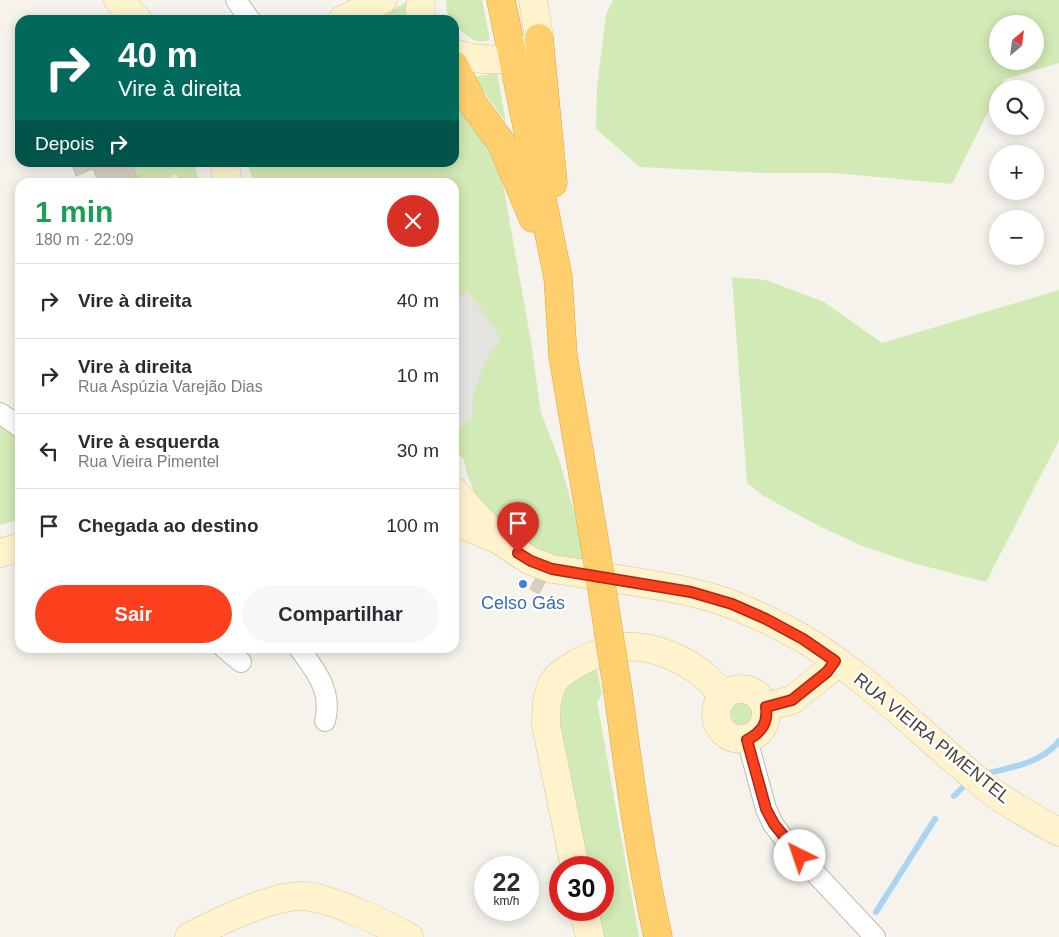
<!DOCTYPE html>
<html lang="pt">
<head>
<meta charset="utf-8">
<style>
  :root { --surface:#fff; --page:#f7f7f7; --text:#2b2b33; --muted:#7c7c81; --line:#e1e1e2; --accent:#fc3f1d }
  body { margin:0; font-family:Helvetica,sans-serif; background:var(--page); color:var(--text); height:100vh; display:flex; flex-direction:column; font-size:19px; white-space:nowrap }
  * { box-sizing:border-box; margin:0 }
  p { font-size:16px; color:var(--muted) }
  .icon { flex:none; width:28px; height:28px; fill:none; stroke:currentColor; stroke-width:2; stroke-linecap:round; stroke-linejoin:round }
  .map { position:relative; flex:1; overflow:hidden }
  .sheet { position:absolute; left:15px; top:178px; width:444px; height:475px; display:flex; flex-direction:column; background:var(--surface); border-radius:15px; box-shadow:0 2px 12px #0003 }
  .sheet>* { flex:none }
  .guide { position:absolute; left:15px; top:15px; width:444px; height:152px; border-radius:15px; box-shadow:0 2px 12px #0003; background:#00695c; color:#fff; overflow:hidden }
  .needle { width:32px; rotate:28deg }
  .buttons { position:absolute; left:989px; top:15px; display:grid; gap:10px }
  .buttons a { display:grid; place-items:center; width:55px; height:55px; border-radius:50%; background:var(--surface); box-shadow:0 2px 12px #0003; font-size:25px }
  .speed { position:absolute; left:474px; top:856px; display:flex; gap:10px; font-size:25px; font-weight:700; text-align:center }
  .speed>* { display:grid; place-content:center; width:65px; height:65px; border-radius:50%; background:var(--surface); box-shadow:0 2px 12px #0003; line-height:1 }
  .speed small { font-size:12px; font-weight:400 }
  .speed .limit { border:8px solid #d22; background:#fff; color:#111 }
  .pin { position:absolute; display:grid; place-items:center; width:42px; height:42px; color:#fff; margin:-51px -21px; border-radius:50% 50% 50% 0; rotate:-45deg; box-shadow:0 0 5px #0007 }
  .pin .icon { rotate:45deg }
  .me { position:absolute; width:55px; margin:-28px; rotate:319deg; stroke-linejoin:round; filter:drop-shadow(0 0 4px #0008) }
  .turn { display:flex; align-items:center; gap:18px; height:105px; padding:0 20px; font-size:22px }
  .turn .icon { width:65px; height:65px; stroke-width:2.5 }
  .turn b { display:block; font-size:35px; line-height:42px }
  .then { display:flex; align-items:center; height:48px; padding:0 20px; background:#0003; gap:10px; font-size:19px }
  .round { display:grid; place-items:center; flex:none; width:52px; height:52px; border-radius:26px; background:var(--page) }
  .head { display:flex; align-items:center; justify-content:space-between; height:85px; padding:0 20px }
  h1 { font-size:30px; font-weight:700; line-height:38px; color:#1e9e55 }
  .primary-button { display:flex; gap:10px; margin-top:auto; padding:10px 20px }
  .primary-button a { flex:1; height:58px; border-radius:30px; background:var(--accent); color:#fff; font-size:20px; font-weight:700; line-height:58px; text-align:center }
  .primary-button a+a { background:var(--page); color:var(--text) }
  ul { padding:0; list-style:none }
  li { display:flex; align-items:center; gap:15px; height:75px; padding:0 20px; border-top:1px solid var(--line) }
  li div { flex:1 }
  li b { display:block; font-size:19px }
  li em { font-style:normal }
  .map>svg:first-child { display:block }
</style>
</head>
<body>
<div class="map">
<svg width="1059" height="937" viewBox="0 0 1059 937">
  <rect width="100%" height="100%" fill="#f6f3ec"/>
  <!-- green -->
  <g fill="#d2eab5" fill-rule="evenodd">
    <path d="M 409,0 L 421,20 L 377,20 Z"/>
    <path d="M 446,0 L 482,0 L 490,40 C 473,45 466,35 454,24 L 454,20 L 451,20 L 447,13 Z"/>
    <path d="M 613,0 L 1059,0 L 1059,63 L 1005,79 L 1000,89 L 998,89 L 997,94 L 952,184 L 835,173 L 765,173 L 640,167 L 596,129 L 597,87 L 606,15 ZM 998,24 L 1035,24 L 1035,61 L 998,61 Z"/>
    <path d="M 497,73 L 506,123 L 473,77 Z"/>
    <path d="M 454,92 L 476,118 L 502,178 L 531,342 L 541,413 L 559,459 L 579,529 L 585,571 L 528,549 L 479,504 L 466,471 L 464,459 L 454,451 L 454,182 L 254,182 L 249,169 L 249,162 L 454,162 Z"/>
    <path d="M 131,163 L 194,163 L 199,181 L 180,182 L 176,174 L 161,182 L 139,182 Z"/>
    <path d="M 732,277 L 766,280 L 824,302 L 882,343 L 1059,290 L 1059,440 L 986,582 L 913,563 L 860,545 L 815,524 L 762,495 L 747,483 Z"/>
    <path d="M 0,423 L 20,438 L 20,519 L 0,525 Z"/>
    <path d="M 595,662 L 602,694 L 597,702 L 639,937 L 596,937 L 589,910 L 602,910 L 602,868 L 579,867 L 567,806 L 555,689 Z"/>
    <circle cx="743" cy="714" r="12"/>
  </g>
  <!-- parking -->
  <path fill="#e5e3e0" d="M 468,291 L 501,339 L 489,355 L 481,372 L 473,396 L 472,418 L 454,431 L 454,303 Z"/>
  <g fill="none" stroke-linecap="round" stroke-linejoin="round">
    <!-- stream -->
    <g stroke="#a9d4f2" stroke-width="6">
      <path d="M 984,774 C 1010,768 1042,763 1059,741"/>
      <path d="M 954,796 L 970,780"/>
      <path d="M 876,912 L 935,819"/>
    </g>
  </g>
  <!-- building -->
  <g fill="#d8cfc1" stroke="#d3c7b4">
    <path d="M 71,162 L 131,162 L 139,182 L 98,182 L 93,169 L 76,176 Z"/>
    <path d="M 537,575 L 547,579 L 539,594 L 530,589 Z"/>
  </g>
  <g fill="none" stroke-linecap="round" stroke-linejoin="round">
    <defs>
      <g id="street">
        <path d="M 236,0 L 250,20"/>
        <path d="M 0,413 L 20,427"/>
        <path d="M 224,648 L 241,662"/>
        <path d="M 299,648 C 315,670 333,691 325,721"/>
        <path d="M 747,739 L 766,809 L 773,824 L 789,845 L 875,937"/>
      </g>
      <g id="secondary">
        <path d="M 118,0 L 138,20"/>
        <path d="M 421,0 L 420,10 L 422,20"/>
        <path d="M 342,20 L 383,0"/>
        <path d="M 454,53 C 482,62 520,65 539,38 L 533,0"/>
        <path d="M 224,162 L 228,182"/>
        <path d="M 454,491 L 493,534"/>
        <path d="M 454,521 L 497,539 L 531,561 L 552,569 C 598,576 645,582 690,592 C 729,600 767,619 802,638 C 870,678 924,737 985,786 C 1007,804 1034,818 1059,832"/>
        <path d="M 0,553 L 20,547"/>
        <circle cx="741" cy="714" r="25"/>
        <path d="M 766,707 L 792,700 L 827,672 L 835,661"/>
        <path d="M 575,868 L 546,725 C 546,711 546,696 553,683 C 559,672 573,666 583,660 C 592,656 602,651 612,649 C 649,639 703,664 722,696"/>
        <path d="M 584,910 L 590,937"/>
        <path d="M 189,937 C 215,923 273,895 303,896 C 332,898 383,923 409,937"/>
      </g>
      <g id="highway">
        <path d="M 501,0 L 558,277 L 563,356 L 596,551"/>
        <path d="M 539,38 L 553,183"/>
        <path d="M 454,65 L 473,104 L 502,144 L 533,218"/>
        <path d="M 618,692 C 629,774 640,856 658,937"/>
      </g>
    </defs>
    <!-- street casing -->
    <use href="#street" stroke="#c2bbae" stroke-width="22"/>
    <!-- secondary casing -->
    <use href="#secondary" stroke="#d6c79b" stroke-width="29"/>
    <!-- highway casing -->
    <use href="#highway" stroke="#e0a43c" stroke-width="29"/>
    <!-- street -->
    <use href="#street" stroke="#fff" stroke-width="20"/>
    <!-- secondary -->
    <use href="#secondary" stroke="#fff3cd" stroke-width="28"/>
    <!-- highway -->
    <use href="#highway" stroke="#ffcf6e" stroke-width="28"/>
    <defs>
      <path id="highway-bridge" d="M 596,551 L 618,692"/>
    </defs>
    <!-- highway-bridge casing -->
    <use href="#highway-bridge" stroke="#e0a43c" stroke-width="29" stroke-linecap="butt"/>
    <!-- highway-bridge -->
    <use href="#highway-bridge" stroke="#ffcf6e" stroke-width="28"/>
  </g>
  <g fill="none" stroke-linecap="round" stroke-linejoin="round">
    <defs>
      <path id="route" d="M 518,553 L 531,561 L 552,569 L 691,592 L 732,604 L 766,619 L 803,639 L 835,661 L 827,672 L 792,700 L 766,707 C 768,723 762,732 747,740 L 766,809 L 774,824 L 800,856"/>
    </defs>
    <!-- route casing -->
    <use href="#route" stroke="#a42913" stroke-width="12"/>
    <!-- route -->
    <use href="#route" stroke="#fc3f1d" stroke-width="9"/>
  </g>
  <!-- markers -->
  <circle fill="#3f7fe0" stroke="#fff" stroke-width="2" cx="523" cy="584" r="5"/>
  <g text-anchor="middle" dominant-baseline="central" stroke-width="4.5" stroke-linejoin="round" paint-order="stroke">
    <!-- shop labels -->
    <g font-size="18" fill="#366cbe" stroke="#fff">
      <text x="523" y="603">Celso Gás</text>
    </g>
    <!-- street labels -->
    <g font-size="18" fill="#4b4439" stroke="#fff">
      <text transform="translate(932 738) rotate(39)">RUA VIEIRA PIMENTEL</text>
    </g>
  </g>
</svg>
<div class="buttons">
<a><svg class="needle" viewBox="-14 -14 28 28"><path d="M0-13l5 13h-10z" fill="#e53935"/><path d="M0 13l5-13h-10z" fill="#7c7c81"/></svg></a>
<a><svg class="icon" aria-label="search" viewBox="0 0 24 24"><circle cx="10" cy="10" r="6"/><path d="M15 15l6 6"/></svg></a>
<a>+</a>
<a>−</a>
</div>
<div class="speed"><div>22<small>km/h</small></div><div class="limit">30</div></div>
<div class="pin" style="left:518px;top:553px;background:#d93025"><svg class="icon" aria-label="arrive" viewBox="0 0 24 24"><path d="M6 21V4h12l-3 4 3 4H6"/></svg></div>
<svg class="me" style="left:800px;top:856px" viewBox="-20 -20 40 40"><circle r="19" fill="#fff"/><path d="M0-13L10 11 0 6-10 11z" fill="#fc3f1d"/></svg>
<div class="guide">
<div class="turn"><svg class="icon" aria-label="right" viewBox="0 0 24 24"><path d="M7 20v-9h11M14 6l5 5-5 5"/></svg><div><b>40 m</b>Vire à direita</div></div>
<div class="then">Depois<svg class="icon" aria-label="right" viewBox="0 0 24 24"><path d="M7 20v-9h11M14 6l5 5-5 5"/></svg></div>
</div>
<section class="sheet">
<div class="head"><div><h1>1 min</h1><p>180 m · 22:09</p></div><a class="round" style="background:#d93025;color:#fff"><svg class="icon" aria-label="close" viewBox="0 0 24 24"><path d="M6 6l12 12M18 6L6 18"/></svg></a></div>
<ul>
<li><svg class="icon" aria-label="right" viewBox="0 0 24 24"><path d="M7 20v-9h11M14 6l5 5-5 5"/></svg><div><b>Vire à direita</b></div><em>40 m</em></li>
<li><svg class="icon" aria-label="right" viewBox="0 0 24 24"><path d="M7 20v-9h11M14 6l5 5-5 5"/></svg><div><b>Vire à direita</b><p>Rua Aspúzia Varejão Dias</p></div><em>10 m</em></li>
<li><svg class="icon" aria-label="left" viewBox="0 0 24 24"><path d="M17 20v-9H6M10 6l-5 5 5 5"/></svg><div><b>Vire à esquerda</b><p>Rua Vieira Pimentel</p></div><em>30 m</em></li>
<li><svg class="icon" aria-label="arrive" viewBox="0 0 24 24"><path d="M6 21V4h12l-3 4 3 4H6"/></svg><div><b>Chegada ao destino</b></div><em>100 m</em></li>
</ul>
<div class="primary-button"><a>Sair</a><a>Compartilhar</a></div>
</section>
</div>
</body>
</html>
